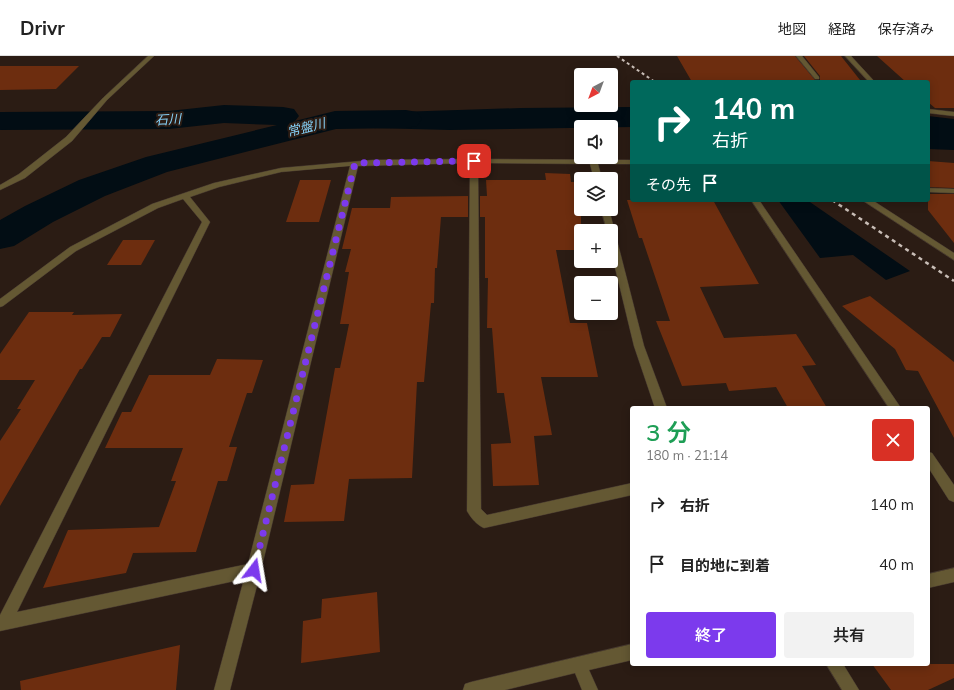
<!DOCTYPE html>
<html lang="ja">
<head>
<meta charset="utf-8">
<style>
  :root { --surface:#fff; --page:#f2f2f2; --text:#222; --muted:#767676; --line:#e0e0e0; --accent:#7c3aed }
  body { margin:0; font-family:Mulish,"Noto Sans JP",sans-serif; background:var(--page); color:var(--text); height:100vh; display:flex; flex-direction:column; font-size:15px; white-space:nowrap }
  * { box-sizing:border-box; margin:0 }
  p { font-size:13px; color:var(--muted) }
  .icon { flex:none; width:22px; height:22px; fill:none; stroke:currentColor; stroke-width:2; stroke-linecap:round; stroke-linejoin:round }
  .map { position:relative; flex:1; overflow:hidden }
  .drawer { position:absolute; left:630px; top:350px; width:300px; height:260px; display:flex; flex-direction:column; background:var(--surface); border-radius:4px; box-shadow:0 2px 10px #0003 }
  .drawer>* { flex:none }
  .banner { position:absolute; left:630px; top:24px; width:300px; height:122px; border-radius:4px; box-shadow:0 2px 10px #0003; background:#00695c; color:#fff; overflow:hidden }
  .needle { width:26px; rotate:221deg }
  .buttons { position:absolute; left:574px; top:12px; display:grid; gap:8px }
  .buttons a { display:grid; place-items:center; width:44px; height:44px; border-radius:4px; background:var(--surface); box-shadow:0 2px 10px #0003; font-size:20px }
  .pin { position:absolute; display:grid; place-items:center; width:34px; height:34px; color:#fff; margin:-17px; border-radius:8px; box-shadow:0 2px 6px #0006 }
  .me { position:absolute; width:44px; margin:-22px; rotate:14deg; stroke-linejoin:round; filter:drop-shadow(0 0 3px #0008) }
  .turn { display:flex; align-items:center; gap:14px; height:84px; padding:0 16px; font-size:18px }
  .turn .icon { width:52px; height:52px; stroke-width:2.5 }
  .turn b { display:block; font-size:28px; line-height:34px }
  .then { display:flex; align-items:center; height:38px; padding:0 16px; background:#0003; gap:8px; font-size:15px }
  .round { display:grid; place-items:center; flex:none; width:42px; height:42px; border-radius:4px; background:var(--page) }
  .summary { display:flex; align-items:center; justify-content:space-between; height:68px; padding:0 16px }
  h1 { font-size:24px; font-weight:600; line-height:30px; color:#1e9e55 }
  .primary-button { display:flex; gap:8px; margin-top:auto; padding:8px 16px }
  .primary-button a { flex:1; height:46px; border-radius:4px; background:var(--accent); color:#fff; font-size:16px; font-weight:600; line-height:46px; text-align:center }
  .primary-button a+a { background:var(--page); color:var(--text) }
  ul { padding:0; list-style:none }
  li { display:flex; align-items:center; gap:12px; height:60px; padding:0 16px }
  li div { flex:1 }
  li b { display:block; font-size:15px }
  li em { font-style:normal }
  header { display:flex; align-items:center; gap:24px; box-sizing:border-box; height:56px; padding:0 20px; background:var(--surface); border-bottom:1px solid var(--line) }
  header strong { font-size:19px }
  nav { display:flex; gap:22px; margin-inline-start:auto; font-size:14px }
  .map>svg:first-child { display:block }
</style>
</head>
<body>
<header>
<strong>Drivr</strong>
<nav><a>地図</a><a>経路</a><a>保存済み</a></nav>
</header>
<div class="map">
<svg width="954" height="634" viewBox="0 0 954 634">
  <rect width="100%" height="100%" fill="#2b1c14"/>
  <!-- water -->
  <g fill="#020d14">
    <path d="M 632,51 L 632,71 L 450,74 L 335,71 L 338,58 L 521,52 Z"/>
    <path d="M 928,60 L 954,63 L 954,94 L 928,93 Z"/>
    <path d="M 778,144 L 807,144 L 910,215 L 886,224 L 853,199 L 820,202 Z"/>
  </g>
  <g fill="none" stroke-linecap="round" stroke-linejoin="round">
    <!-- river -->
    <path fill="#020d14" fill-rule="evenodd" d="M 224,49 L 283,51 L 294,53 L 299,60 L 295,65 L 335,55 L 406,54 L 417,56 L 422,63 L 417,70 L 406,72 L 336,73 L 167,116 L 105,140 L 53,166 L 14,190 L 0,193 L 0,164 L 25,150 L 79,124 L 146,101 L 277,69 L 224,67 L 169,73 L 0,74 L 0,56 L 169,55 Z"/>
  </g>
  <!-- building -->
  <g fill="#6d2d0f">
    <path d="M 677,0 L 795,0 L 815,24 L 820,24 L 820,20 L 804,0 L 841,0 L 860,24 L 842,24 L 844,26 L 692,26 Z"/>
    <path d="M 877,0 L 954,0 L 954,52 L 935,52 L 928,46 L 928,26 L 906,26 Z"/>
    <path d="M 0,10 L 79,10 L 56,33 L 0,34 Z"/>
    <path d="M 928,105 L 954,107 L 954,132 L 928,131 Z"/>
    <path d="M 545,117 L 570,118 L 571,126 L 577,126 L 578,135 L 581,135 L 581,194 L 556,194 L 570,267 L 587,267 L 598,321 L 541,321 L 552,379 L 534,380 L 539,429 L 493,430 L 491,388 L 511,387 L 504,337 L 497,337 L 492,272 L 487,272 L 488,222 L 485,222 L 485,161 L 480,161 L 480,140 L 487,140 L 486,124 L 546,124 Z"/>
    <path d="M 300,124 L 331,124 L 319,166 L 286,166 Z"/>
    <path d="M 928,138 L 954,138 L 954,187 L 928,154 Z"/>
    <path d="M 468,140 L 468,161 L 441,161 L 437,212 L 435,212 L 434,247 L 431,247 L 424,326 L 417,326 L 412,422 L 349,423 L 344,465 L 284,466 L 291,429 L 314,428 L 335,312 L 340,312 L 349,268 L 340,268 L 349,216 L 345,216 L 351,193 L 342,193 L 352,152 L 390,152 L 391,141 Z"/>
    <path d="M 627,144 L 713,144 L 759,228 L 700,231 L 724,282 L 796,278 L 816,309 L 802,310 L 827,352 L 788,352 L 776,331 L 729,335 L 726,327 L 682,330 L 656,265 L 670,265 L 642,182 L 639,182 Z"/>
    <path d="M 123,184 L 155,184 L 141,209 L 107,209 Z"/>
    <path d="M 870,240 L 954,306 L 954,382 L 918,315 L 906,314 L 895,293 L 842,250 Z"/>
    <path d="M 29,256 L 74,256 L 72,259 L 122,258 L 110,281 L 102,281 L 82,313 L 80,313 L 0,450 L 0,385 L 21,353 L 17,353 L 35,324 L 0,324 L 0,298 Z"/>
    <path d="M 217,303 L 263,304 L 252,337 L 247,337 L 229,391 L 237,391 L 230,415 L 227,425 L 218,425 L 196,496 L 133,497 L 126,517 L 43,532 L 68,474 L 159,471 L 176,425 L 171,425 L 183,392 L 105,392 L 122,356 L 131,356 L 149,319 L 210,319 Z"/>
    <path d="M 377,536 L 380,596 L 301,607 L 303,565 L 321,562 L 322,543 Z"/>
    <path d="M 180,589 L 176,634 L 21,634 L 20,625 Z"/>
    <path d="M 872,608 L 954,608 L 954,622 L 928,634 L 891,634 Z"/>
  </g>
  <g fill="none" stroke-linecap="round" stroke-linejoin="round">
    <defs>
      <g id="minor">
        <path d="M 796,0 L 802,0 L 819,21 L 819,23 L 815,23 Z"/>
        <path d="M 845,0 L 851,0 L 875,26 L 869,26 Z"/>
        <path d="M 928,53 L 954,56 L 954,60 L 928,57 Z"/>
        <path d="M 474,103 L 632,104 L 632,108 L 598,108 L 602,123 L 594,123 L 590,108 L 478,107 L 481,453 L 487,459 L 632,427 L 632,439 L 484,472 C 477,469 471,462 467,455 L 470,107 L 358,110 L 261,514 L 230,634 L 214,634 L 244,523 L 0,575 L 0,559 L 202,166 L 183,143 L 158,152 L 76,195 L 3,250 L 0,251 L 0,243 L 70,191 L 152,148 L 214,127 L 281,112 L 373,104 ZM 350,110 L 248,508 L 17,556 L 210,166 L 190,141 L 219,131 L 281,116 Z"/>
        <path d="M 928,132 L 954,133 L 954,137 L 928,136 Z"/>
        <path d="M 751,144 L 759,144 L 901,352 L 889,352 Z"/>
        <path d="M 862,144 L 872,144 L 954,197 L 954,204 Z"/>
        <path d="M 601,153 L 609,153 L 644,290 L 667,352 L 655,352 L 634,290 L 611,195 L 611,175 L 607,175 Z"/>
        <path d="M 928,396 L 932,397 L 954,429 L 954,446 L 949,444 L 928,411 Z"/>
        <path d="M 954,512 L 954,526 L 928,532 L 928,518 Z"/>
        <path d="M 632,588 L 632,604 L 589,614 L 598,634 L 582,634 L 575,617 L 505,634 L 463,634 L 465,628 L 471,626 Z"/>
        <path d="M 826,608 L 843,608 L 859,634 L 842,634 Z"/>
      </g>
      <path id="tertiary" d="M 148,0 L 154,0 L 107,44 L 72,85 L 25,122 L 0,134 L 0,129 L 19,118 L 66,81 L 103,42 Z"/>
    </defs>
    <!-- minor casing -->
    <use href="#minor" stroke="#463830" stroke-width="1"/>
    <!-- tertiary casing -->
    <use href="#tertiary" stroke="#463830" stroke-width="1"/>
    <!-- minor -->
    <use href="#minor" fill="#645833" fill-rule="evenodd"/>
    <!-- tertiary -->
    <use href="#tertiary" fill="#645833" fill-rule="evenodd"/>
    <!-- rail-far1 -->
    <path stroke="#c8bdb6" stroke-width="2" stroke-dasharray="3 3" stroke-linecap="butt" d="M 617,0 L 655,26"/>
    <!-- rail -->
    <path stroke="#c8bdb6" stroke-width="2.5" stroke-dasharray="4 4" stroke-linecap="butt" d="M 832,144 L 954,225"/>
  </g>
  <g fill="none" stroke-linecap="round" stroke-linejoin="round">
    <!-- route -->
    <path stroke="#7c3aed" stroke-width="7" stroke-dasharray="0 12.6" d="M 254,514 L 355,107 L 474,105"/>
  </g>
  <g text-anchor="middle" dominant-baseline="central" stroke-width="4" stroke-linejoin="round" paint-order="stroke">
    <!-- far-water labels -->
    <g font-size="13" font-style="italic" fill="#86d2f9" stroke="#2b1c14">
      <text transform="translate(168 63) rotate(-3)">石川</text>
      <text transform="translate(306 71) rotate(-14)">常盤川</text>
    </g>
  </g>
</svg>
<div class="buttons">
<a><svg class="needle" viewBox="-14 -14 28 28"><path d="M0-13l5 13h-10z" fill="#e53935"/><path d="M0 13l5-13h-10z" fill="#767676"/></svg></a>
<a><svg class="icon" aria-label="sound" viewBox="0 0 24 24"><path d="M4 9h4l5-4v14l-5-4H4zM17 9q2 3 0 6"/></svg></a>
<a><svg class="icon" aria-label="layers" viewBox="0 0 24 24"><path d="M12 4l9 5-9 5-9-5zM3 14l9 5 9-5"/></svg></a>
<a>+</a>
<a>−</a>
</div>
<div class="pin" style="left:474px;top:105px;background:#d93025"><svg class="icon" aria-label="arrive" viewBox="0 0 24 24"><path d="M6 21V4h12l-3 4 3 4H6"/></svg></div>
<svg class="me" style="left:254px;top:514px" viewBox="-20 -20 40 40"><path d="M0-17L14 15 0 8-14 15z" fill="#7c3aed" stroke="#fff" stroke-width="4"/></svg>
<div class="banner">
<div class="turn"><svg class="icon" aria-label="right" viewBox="0 0 24 24"><path d="M7 20v-9h11M14 6l5 5-5 5"/></svg><div><b>140 m</b>右折</div></div>
<div class="then">その先<svg class="icon" aria-label="arrive" viewBox="0 0 24 24"><path d="M6 21V4h12l-3 4 3 4H6"/></svg></div>
</div>
<section class="drawer">
<div class="summary"><div><h1>3 分</h1><p>180 m · 21:14</p></div><a class="round" style="background:#d93025;color:#fff"><svg class="icon" aria-label="close" viewBox="0 0 24 24"><path d="M6 6l12 12M18 6L6 18"/></svg></a></div>
<ul>
<li><svg class="icon" aria-label="right" viewBox="0 0 24 24"><path d="M7 20v-9h11M14 6l5 5-5 5"/></svg><div><b>右折</b></div><em>140 m</em></li>
<li><svg class="icon" aria-label="arrive" viewBox="0 0 24 24"><path d="M6 21V4h12l-3 4 3 4H6"/></svg><div><b>目的地に到着</b></div><em>40 m</em></li>
</ul>
<div class="primary-button"><a>終了</a><a>共有</a></div>
</section>
</div>
</body>
</html>
